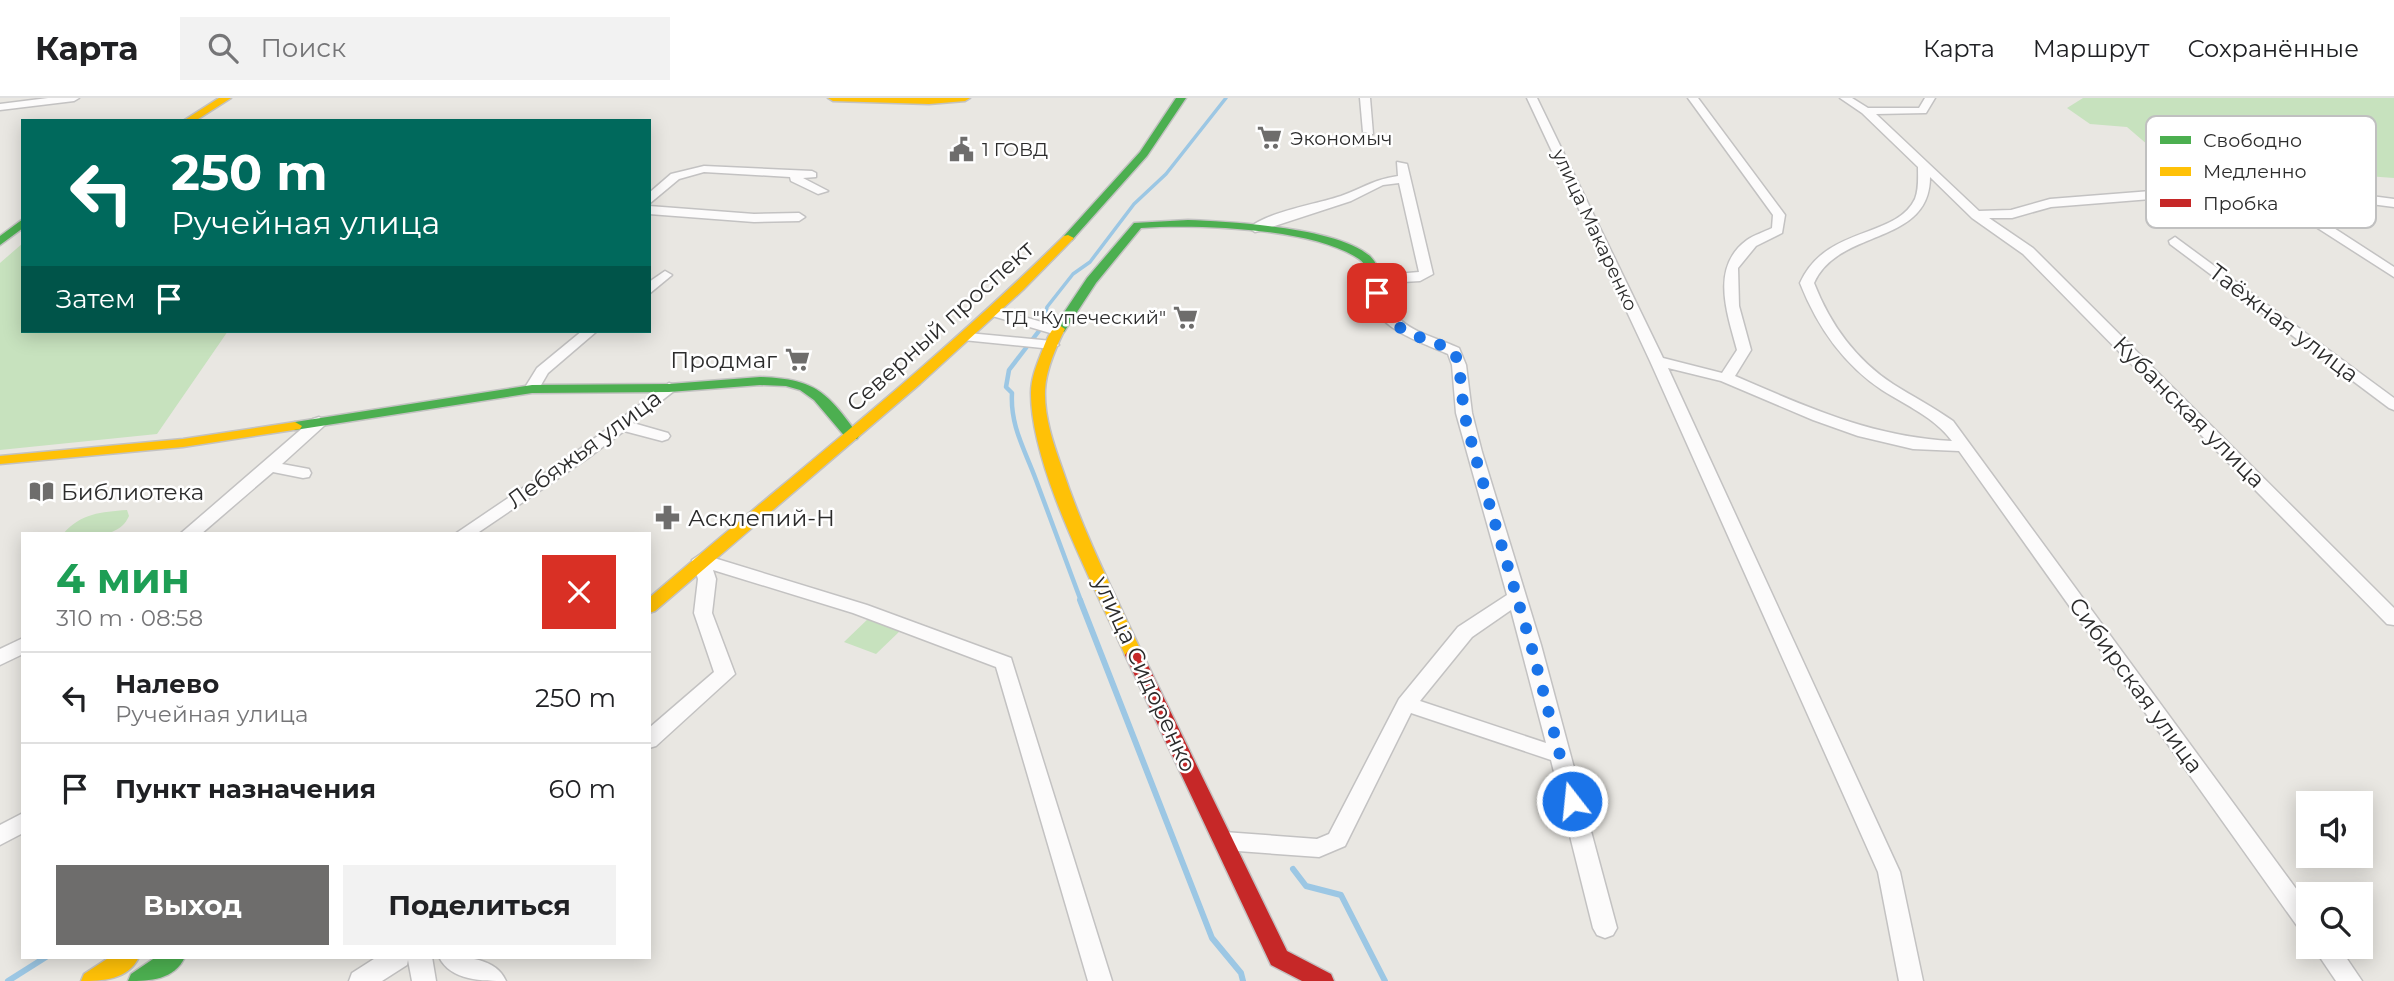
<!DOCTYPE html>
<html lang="ru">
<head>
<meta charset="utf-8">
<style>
  :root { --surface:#fff; --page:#f2f2f2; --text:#202124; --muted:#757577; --line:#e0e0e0; --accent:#6e6d6c }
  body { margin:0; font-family:Montserrat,sans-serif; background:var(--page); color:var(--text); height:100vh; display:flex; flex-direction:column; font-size:26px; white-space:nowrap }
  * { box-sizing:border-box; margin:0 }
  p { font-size:23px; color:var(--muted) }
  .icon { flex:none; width:38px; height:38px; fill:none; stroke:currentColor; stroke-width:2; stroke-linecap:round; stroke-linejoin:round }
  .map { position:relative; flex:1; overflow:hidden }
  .sheet { position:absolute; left:21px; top:434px; width:630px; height:427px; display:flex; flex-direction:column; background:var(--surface); border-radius:0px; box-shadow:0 4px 18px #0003 }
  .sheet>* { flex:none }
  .hud { position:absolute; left:21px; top:21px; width:630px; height:214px; border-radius:0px; box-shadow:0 4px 18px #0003; background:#00695c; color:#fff; overflow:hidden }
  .fabs { position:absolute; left:2296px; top:693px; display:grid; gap:14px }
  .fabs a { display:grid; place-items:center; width:77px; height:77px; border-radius:0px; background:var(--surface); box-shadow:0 4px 18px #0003; font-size:35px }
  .pin { position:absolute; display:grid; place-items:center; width:60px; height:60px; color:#fff; margin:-30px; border-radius:14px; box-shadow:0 4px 10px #0006 }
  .me { position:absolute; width:77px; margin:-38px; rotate:344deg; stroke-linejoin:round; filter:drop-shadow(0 0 5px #0008) }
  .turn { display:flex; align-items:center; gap:24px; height:147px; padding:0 35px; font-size:32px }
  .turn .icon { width:91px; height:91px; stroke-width:2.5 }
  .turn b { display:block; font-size:49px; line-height:60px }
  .then { display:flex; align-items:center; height:66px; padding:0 35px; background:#0003; gap:14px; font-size:26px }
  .round { display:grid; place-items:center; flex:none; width:74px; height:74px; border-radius:0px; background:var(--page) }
  .overview { display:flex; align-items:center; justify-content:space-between; height:119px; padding:0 35px }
  h1 { font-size:42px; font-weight:700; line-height:52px; color:#1e9e55 }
  .primary-button { display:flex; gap:14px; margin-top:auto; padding:14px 35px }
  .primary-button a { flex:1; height:80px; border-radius:0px; background:var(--accent); color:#fff; font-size:28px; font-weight:700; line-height:80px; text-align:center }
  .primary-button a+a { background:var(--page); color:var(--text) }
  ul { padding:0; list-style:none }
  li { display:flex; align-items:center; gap:21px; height:91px; padding:0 35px; border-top:2px solid var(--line) }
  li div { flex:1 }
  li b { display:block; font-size:26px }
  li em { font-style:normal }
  header { display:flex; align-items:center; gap:42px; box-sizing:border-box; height:98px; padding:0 35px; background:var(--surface); border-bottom:2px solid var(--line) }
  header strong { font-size:33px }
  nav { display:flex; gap:38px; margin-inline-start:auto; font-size:24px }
  .search { width:490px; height:63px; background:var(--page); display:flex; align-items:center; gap:18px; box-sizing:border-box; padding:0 24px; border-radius:0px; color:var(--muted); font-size:26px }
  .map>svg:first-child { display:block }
</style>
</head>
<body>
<header>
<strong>Карта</strong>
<div class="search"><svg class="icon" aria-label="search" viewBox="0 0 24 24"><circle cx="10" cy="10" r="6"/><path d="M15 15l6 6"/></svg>Поиск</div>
<nav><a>Карта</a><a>Маршрут</a><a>Сохранённые</a></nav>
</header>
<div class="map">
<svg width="2394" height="883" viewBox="0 0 2394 883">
  <rect width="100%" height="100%" fill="#e9e7e2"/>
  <!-- green -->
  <g fill="#c7e2be">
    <path d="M 2083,0 L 2394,0 L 2394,80 L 2326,75 L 2240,76 L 2198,90 L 2127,29 L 2090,26 L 2067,10 Z"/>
    <path d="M 23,145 L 23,233 L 228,233 L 157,336 L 0,352 L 0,165 Z"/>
    <path d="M 127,412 L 129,418 C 118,443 86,436 63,436 C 81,415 101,414 127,412 Z"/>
    <path d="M 870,519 L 902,531 L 876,556 L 844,544 Z"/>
  </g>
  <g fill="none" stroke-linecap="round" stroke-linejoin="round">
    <!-- stream-far2 -->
    <path stroke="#9cc7e4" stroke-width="3.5" d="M 1045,217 L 1047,209 L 1073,176 L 1090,164 L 1134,106 L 1166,76 L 1226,0"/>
    <!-- stream-far1 -->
    <path stroke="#9cc7e4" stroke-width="4.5" d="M 1045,215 L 1042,229 L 1009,272 L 1006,289 L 1012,295 C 1010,328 1025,352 1036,382 C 1051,422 1066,463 1081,503"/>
    <!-- stream -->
    <g stroke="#9cc7e4" stroke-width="6">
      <path d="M 1080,502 L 1212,840 L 1241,875 L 1243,883"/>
      <path d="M 1293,771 L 1306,788 L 1341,797 L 1385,883"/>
      <path d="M 8,883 L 46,859"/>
    </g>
    <defs>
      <g id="street">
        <path d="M 48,0 L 79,0 L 74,3 L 0,12 L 0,6 Z"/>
        <path d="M 1360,0 L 1370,0 L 1373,36 L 1363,34 Z"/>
        <path d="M 1527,0 L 1537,0 L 1663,260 L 1722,275 L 1737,252 C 1727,215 1710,169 1747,142 C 1754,137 1764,134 1772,130 L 1773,117 L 1688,0 L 1698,0 L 1785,117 L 1782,135 L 1756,148 L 1738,170 L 1739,208 L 1751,252 L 1735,278 C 1807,309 1872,339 1952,343 C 1934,319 1907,308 1882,292 C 1843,266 1817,228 1800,185 C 1826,127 1896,141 1915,101 C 1919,91 1918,79 1918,69 L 1862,15 L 1840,0 L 1852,0 L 1868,10 L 1919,10 L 1925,0 L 1935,0 L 1926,15 L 1876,16 L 1979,113 L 2011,112 L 2050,101 L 2151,93 L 2266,89 L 2317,91 L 2394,101 L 2394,109 L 2317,99 L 2283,97 L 2394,169 L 2394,179 L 2266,97 L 2151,101 L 2051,109 L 2012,120 L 1989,120 L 2033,150 L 2394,510 L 2394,527 L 2387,526 L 2023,156 L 1972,120 L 1930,79 C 1930,148 1838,130 1814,185 C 1830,226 1855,261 1893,286 C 1912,298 1933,309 1953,323 L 2308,807 L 2308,835 L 2300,832 L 1959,353 L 1913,351 L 1858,338 L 1813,322 L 1721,283 L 1668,270 L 1900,774 L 1923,883 L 1899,883 L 1878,774 L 1650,263 Z"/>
        <path d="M 1397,64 L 1407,66 L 1433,176 L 1420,183 L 1385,185 C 1387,231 1424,234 1459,250 L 1466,267 L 1472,315 L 1482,354 L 1541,547 L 1617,830 L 1613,837 L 1605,840 L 1597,837 L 1593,830 L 1551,662 L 1411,615 L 1345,748 L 1319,759 L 1224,752 L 1216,749 L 1213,743 L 1216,737 L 1224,734 L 1317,741 L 1329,736 L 1399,601 L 1458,529 L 1507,497 L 1456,315 L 1452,267 L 1448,256 C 1417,242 1356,225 1373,178 L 1419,174 L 1399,85 L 1383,87 L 1351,103 L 1259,133 L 1255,134 L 1249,130 C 1267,114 1317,106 1341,98 C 1363,90 1375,81 1398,78 ZM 1511,512 L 1546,645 L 1420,603 L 1472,539 Z"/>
        <path d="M 704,68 L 812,73 L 816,75 L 816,79 L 803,80 L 828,93 L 818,96 L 791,83 L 790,79 L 704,74 L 679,81 L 649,106 L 649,95 L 671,76 Z"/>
        <path d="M 649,108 L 754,116 L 799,115 L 805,119 L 799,123 L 754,124 L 649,116 Z"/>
        <path d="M 2175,139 L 2394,300 L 2394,312 L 2389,310 L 2170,146 L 2169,143 Z"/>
        <path d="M 665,173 L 672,177 L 649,196 L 649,184 Z"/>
        <path d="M 994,210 L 1062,230 L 1064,233 L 1057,237 L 989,217 L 989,211 Z"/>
        <path d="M 582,233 L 597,233 L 548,275 L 537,294 L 527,294 L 524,291 L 537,270 Z"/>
        <path d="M 968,235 L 1052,243 L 1059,247 L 1052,251 L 963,242 L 963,236 Z"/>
        <path d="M 669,285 L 674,287 L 677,290 L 674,293 L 633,325 L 668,335 L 670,338 L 668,341 L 662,343 L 624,333 L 588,360 L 476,436 L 455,436 L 576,354 Z"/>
        <path d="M 319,319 L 327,324 L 325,327 L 282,366 L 309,371 L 311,375 L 309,379 L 303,380 L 273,374 L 201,436 L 180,436 L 313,321 Z"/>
        <path d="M 701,456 L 867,507 L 1011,560 L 1112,883 L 1088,883 L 996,569 L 853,515 L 713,472 L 716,481 L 712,515 L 735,576 L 656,648 L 649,650 L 649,630 L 714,574 L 694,515 L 698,481 L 692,462 Z"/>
        <path d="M 23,540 L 23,556 L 0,567 L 0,551 Z"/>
        <path d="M 23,715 L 23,735 L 0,747 L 0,727 Z"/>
        <path d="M 2313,849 L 2339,849 L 2362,883 L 2336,883 Z"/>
        <path d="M 377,859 L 432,859 L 436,883 L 412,883 L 408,862 L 407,867 L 382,883 L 349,883 L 352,875 Z"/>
        <path d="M 439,859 C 462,859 495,858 506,883 C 483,883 451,883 439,859 Z"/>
      </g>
      <g id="fast">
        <path d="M 1176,0 L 1186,0 L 1147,58 L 1072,142 L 1064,142 L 1064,138 L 1140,54 Z"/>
        <path d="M 23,121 L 23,130 L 0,147 L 0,138 Z"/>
        <path d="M 1188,122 C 1233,124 1336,129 1370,158 C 1376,164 1380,173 1384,181 L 1378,185 L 1374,184 C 1369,176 1366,166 1359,161 C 1313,130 1197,126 1141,130 L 1096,185 L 1064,234 L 1054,234 L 1053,231 L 1087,180 L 1134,125 Z"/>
        <path d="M 760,279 C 816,281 827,294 859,338 L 857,341 L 847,341 L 814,302 L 800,292 L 786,288 L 760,287 L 669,294 L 532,295 L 295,332 L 288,328 L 295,324 L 532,287 L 669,286 Z"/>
        <path d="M 156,859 L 185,859 C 174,882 150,883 128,883 L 131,876 Z"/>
      </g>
      <g id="slow">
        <path d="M 219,0 L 231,0 L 195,23 L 183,23 Z"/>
        <path d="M 828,0 L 970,0 L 965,3 L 929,6 L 833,3 Z"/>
        <path d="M 1068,137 L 1074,140 L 1072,142 L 1023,192 L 920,286 L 655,513 L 649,515 L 649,500 C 788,380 934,267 1064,138 Z"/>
        <path d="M 1059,227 L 1065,231 C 1056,249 1046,271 1045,292 C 1044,318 1053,345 1062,370 C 1083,434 1114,495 1143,557 L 1140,561 L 1128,561 L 1125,557 C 1094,487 1031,370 1031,295 C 1031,280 1037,266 1042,253 C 1046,244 1050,230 1059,227 Z"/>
        <path d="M 295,324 L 302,328 L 300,331 L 183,349 L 0,366 L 0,358 L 183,341 Z"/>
        <path d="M 110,859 L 139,859 C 128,882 102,883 81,883 L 84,876 Z"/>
      </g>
      <path id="jam" d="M 1134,551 L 1140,553 L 1143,557 L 1287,853 L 1331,876 L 1334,883 L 1302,883 L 1271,867 L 1125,557 L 1128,553 Z"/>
    </defs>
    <!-- street casing -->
    <use href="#street" stroke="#c3c2c2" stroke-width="3"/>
    <!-- fast casing -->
    <use href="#fast" stroke="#c3c2c2" stroke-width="3"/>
    <!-- slow casing -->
    <use href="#slow" stroke="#c3c2c2" stroke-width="3"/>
    <!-- jam casing -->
    <use href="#jam" stroke="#c3c2c2" stroke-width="3"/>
    <!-- street -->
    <use href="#street" fill="#fcfbfb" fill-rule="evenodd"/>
    <!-- fast -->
    <use href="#fast" fill="#4caf50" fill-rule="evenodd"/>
    <!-- slow -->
    <use href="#slow" fill="#ffc107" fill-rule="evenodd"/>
    <!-- jam -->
    <use href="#jam" fill="#c62828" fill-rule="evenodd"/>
  </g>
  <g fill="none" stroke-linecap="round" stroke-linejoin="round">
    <!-- route -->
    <path stroke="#1a73e8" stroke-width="12" stroke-dasharray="0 21.6" d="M 1377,195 C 1385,236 1422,237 1454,253 L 1459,267 L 1464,315 L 1474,354 L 1531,547 L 1572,703"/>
  </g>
  <!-- icons -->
  <defs>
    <symbol id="supermarket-bare" viewBox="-9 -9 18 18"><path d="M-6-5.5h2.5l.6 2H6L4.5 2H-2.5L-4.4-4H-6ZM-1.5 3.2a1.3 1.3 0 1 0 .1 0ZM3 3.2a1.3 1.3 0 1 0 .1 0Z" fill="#6e6d6c" stroke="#fff" stroke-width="2.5" paint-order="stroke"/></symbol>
    <symbol id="civic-bare" viewBox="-9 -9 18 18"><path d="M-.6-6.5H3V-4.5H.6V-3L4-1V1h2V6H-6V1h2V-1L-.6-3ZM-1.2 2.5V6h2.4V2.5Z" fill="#6e6d6c" stroke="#fff" stroke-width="2.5" paint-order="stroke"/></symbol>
    <symbol id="library-bare" viewBox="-9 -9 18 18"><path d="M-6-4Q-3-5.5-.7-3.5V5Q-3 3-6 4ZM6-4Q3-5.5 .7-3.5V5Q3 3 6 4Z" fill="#6e6d6c" stroke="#fff" stroke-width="2.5" paint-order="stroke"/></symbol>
    <symbol id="pharmacy-bare" viewBox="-9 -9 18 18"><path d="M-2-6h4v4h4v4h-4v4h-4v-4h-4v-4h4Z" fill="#6e6d6c" stroke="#fff" stroke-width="2.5" paint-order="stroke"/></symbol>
  </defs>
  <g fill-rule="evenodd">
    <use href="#supermarket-bare" x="1252" y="22" width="35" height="35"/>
    <use href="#civic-bare" x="944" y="34" width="35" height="35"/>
    <use href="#supermarket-bare" x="1168" y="202" width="35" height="35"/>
    <use href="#supermarket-bare" x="780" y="244" width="35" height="35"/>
    <use href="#library-bare" x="24" y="376" width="35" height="35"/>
    <use href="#pharmacy-bare" x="650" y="402" width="35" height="35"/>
  </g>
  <g text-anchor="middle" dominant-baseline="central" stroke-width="5" stroke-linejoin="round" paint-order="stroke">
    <!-- far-poi labels -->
    <g font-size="19" fill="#2c2c2c" stroke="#fff" text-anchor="start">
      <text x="1290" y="40">Экономыч</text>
      <text x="982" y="51">1 ГОВД</text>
      <text x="1166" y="219" text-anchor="end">ТД "Купеческий"</text>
    </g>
    <!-- far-street labels -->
    <g font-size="19" fill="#2c2c2c" stroke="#fff">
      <text transform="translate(1595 132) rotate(65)">улица Макаренко</text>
    </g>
    <!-- street labels -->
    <g font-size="23" fill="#2c2c2c" stroke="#fff">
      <text transform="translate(2284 225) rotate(37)">Таёжная улица</text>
      <text transform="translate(940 228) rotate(-42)">Северный проспект</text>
      <text transform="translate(2189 314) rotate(45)">Кубанская улица</text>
      <text transform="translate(584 351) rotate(-36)">Лебяжья улица</text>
      <text transform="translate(1145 576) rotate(65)">улица Сидоренко</text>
      <text transform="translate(2136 587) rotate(54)">Сибирская улица</text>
    </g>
    <!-- poi labels -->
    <g font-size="23" fill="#2c2c2c" stroke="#fff" text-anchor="start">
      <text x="777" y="262" text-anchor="end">Продмаг</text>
      <text x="61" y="394">Библиотека</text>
      <text x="688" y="420">Асклепий-Н</text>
    </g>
  </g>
  <!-- legend -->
  <rect x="2146" y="18" width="230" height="112" rx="10" fill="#fff" stroke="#c0c0c0" stroke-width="2"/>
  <rect x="2160" y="38" width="31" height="8" fill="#4caf50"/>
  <rect x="2160" y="69" width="31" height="9" fill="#ffc107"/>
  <rect x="2160" y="101" width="31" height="8" fill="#c62828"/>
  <g font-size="19" fill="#2c2c2c">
    <text x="2203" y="49">Свободно</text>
    <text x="2203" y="80">Медленно</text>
    <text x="2203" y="112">Пробка</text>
  </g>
</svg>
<div class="fabs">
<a><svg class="icon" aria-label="sound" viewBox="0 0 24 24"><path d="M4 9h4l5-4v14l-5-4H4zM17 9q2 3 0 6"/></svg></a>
<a><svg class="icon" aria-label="search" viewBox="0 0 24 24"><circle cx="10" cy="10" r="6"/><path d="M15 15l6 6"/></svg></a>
</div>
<div class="pin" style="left:1377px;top:195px;background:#d93025"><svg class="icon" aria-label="arrive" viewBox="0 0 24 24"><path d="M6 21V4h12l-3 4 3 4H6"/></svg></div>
<svg class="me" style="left:1572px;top:703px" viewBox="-20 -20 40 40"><circle r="17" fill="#1a73e8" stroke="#fff" stroke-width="3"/><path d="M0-11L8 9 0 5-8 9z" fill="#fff"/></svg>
<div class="hud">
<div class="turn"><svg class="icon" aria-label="left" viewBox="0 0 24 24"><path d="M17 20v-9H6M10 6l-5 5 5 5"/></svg><div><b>250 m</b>Ручейная улица</div></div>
<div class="then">Затем<svg class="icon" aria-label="arrive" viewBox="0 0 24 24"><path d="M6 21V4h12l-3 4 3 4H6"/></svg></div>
</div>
<section class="sheet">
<div class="overview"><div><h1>4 мин</h1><p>310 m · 08:58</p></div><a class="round" style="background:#d93025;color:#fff"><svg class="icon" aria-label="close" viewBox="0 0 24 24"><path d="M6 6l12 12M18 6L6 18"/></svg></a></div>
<ul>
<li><svg class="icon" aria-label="left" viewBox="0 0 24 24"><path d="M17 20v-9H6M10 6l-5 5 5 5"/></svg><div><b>Налево</b><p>Ручейная улица</p></div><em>250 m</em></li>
<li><svg class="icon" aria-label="arrive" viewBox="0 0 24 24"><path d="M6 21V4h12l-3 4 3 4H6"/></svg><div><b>Пункт назначения</b></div><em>60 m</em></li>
</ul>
<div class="primary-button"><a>Выход</a><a>Поделиться</a></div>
</section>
</div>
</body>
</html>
